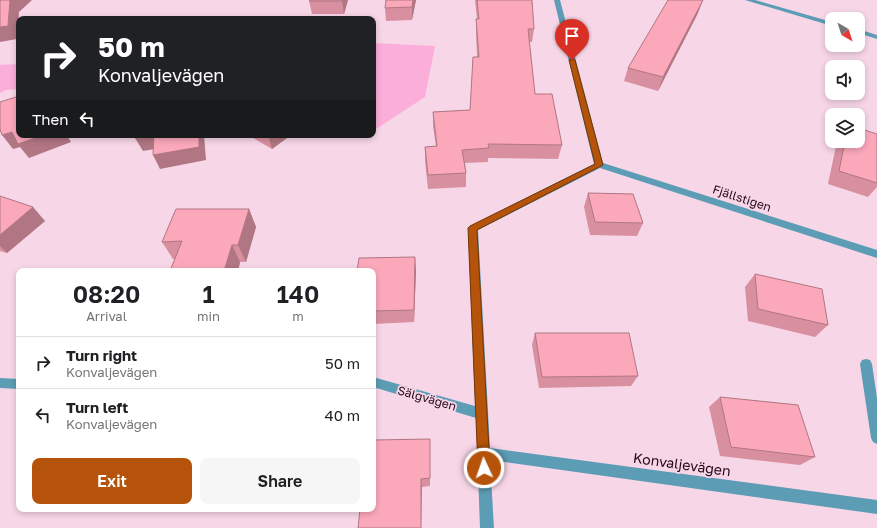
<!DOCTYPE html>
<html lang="en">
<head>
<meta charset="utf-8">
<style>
  :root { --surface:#fff; --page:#f6f6f6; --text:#202124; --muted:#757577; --line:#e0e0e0; --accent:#b45309 }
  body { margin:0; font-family:"Golos Text",sans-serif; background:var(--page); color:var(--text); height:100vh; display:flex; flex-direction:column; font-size:15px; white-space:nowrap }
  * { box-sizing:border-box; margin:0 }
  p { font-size:13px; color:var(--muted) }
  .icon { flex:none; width:22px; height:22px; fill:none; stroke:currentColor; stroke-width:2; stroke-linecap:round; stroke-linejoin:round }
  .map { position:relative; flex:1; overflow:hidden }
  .sheet { position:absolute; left:16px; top:268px; width:360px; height:244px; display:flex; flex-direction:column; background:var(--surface); border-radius:8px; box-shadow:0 2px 6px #0003 }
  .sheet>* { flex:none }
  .hud { position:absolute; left:16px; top:16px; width:360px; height:122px; border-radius:8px; box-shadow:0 2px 6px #0003; background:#202124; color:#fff; overflow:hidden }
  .needle { width:26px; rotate:141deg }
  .buttons { position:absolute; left:825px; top:12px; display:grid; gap:8px }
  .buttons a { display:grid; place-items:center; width:40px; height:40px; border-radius:8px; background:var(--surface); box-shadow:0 2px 6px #0003; font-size:20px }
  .pin { position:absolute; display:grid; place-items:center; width:34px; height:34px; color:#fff; margin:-41px -17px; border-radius:50% 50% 50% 0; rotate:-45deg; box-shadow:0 0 4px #0007 }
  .pin .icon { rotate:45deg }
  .me { position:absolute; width:44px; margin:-22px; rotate:357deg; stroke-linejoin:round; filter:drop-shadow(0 0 3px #0008) }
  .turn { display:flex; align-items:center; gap:14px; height:84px; padding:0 16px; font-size:18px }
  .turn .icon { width:52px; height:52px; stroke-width:2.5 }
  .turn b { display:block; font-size:28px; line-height:34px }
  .then { display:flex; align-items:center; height:38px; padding:0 16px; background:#0003; gap:8px; font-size:15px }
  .eta { display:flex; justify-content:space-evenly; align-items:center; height:68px; text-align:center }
  .eta b { font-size:24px; font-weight:600; line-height:28px }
  .action { display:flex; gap:8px; margin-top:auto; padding:8px 16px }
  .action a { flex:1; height:46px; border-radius:8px; background:var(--accent); color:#fff; font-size:16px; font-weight:600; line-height:46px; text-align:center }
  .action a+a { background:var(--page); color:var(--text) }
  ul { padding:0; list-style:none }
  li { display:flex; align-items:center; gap:12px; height:52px; padding:0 16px; border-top:1px solid var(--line) }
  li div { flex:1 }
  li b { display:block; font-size:15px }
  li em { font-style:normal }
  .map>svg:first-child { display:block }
</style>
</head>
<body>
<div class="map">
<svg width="877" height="528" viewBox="0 0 877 528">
  <rect width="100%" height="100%" fill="#f7d6e7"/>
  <!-- green -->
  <g fill="#fbaeda">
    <path d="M 373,43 L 435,46 L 425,97 L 373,131 Z"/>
    <path d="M 19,64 L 19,89 L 6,90 L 0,93 L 0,65 Z"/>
  </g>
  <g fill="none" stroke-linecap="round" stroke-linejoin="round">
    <!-- street -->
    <g fill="#5c9cb4" fill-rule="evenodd">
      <path d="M 554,0 L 560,0 L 603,163 L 877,250 L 877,258 L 600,168 L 478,230 L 490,448 L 877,500 L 877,514 L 490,460 L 494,528 L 480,528 L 476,418 L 373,387 L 373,377 L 475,406 L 468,228 L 470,226 L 594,164 Z"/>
      <path d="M 745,0 L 755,0 L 832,22 L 832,26 Z"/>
      <path d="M 858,29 L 877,35 L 877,39 L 858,33 Z"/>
      <path d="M 866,359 L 870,360 L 872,364 L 877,398 L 877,444 L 873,442 L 871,438 L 860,364 L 862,360 Z"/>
      <path d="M 0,378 L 19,379 L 19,389 L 0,388 Z"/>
    </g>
  </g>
  <!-- wall -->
  <g fill="#d890a1">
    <path d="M 348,0 L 344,14 L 312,14 L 309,1 Z"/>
    <path d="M 416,0 L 412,20 L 386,21 L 385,8 Z"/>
    <path d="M 475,0 L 532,0 L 534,29 L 532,42 L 529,42 L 535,94 L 562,145 L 558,159 L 488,158 L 488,162 L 465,163 L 466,173 L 466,187 L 428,189 L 425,161 L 425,147 L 436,146 L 433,126 L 433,112 L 470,110 L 477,57 L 476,32 L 477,19 Z"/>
    <path d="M 698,13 L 658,91 L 624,81 L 628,68 Z"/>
    <path d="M 877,134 L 877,187 L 868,197 L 828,184 L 837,141 L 858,141 Z"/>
    <path d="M 248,135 L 291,135 L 272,149 Z"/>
    <path d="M 588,193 L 643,223 L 637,236 L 590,235 L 584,207 Z"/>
    <path d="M 0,196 L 45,221 L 7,253 L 0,251 Z"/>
    <path d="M 249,209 L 256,227 L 246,262 L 240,262 L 238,271 L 170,271 L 175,259 L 173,259 L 162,242 Z"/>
    <path d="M 416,270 L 414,322 L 373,324 L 373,271 Z"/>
    <path d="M 755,274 L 828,325 L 815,337 L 748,321 L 745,287 Z"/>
    <path d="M 535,333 L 638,376 L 631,386 L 539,388 L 532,345 Z"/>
    <path d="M 720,397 L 815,457 L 800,465 L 720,456 L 709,407 Z"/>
    <path d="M 430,448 L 430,486 L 422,487 L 360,509 Z"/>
  </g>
  <!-- shaded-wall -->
  <g fill="#b07683">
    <path d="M 10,0 L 32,0 L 19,12 L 17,39 L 0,42 L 0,27 Z"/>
    <path d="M 342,0 L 348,0 L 344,14 L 342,1 Z"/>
    <path d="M 413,0 L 416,0 L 412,20 L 412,7 Z"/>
    <path d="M 703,0 L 698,13 L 658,91 L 663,77 Z"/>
    <path d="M 12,132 L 44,135 L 67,135 L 71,142 L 29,158 L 20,147 L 13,149 L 2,135 Z"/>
    <path d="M 149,135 L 154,135 L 161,148 L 143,151 L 135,138 Z"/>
    <path d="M 199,135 L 204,135 L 206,160 L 160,169 L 153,155 Z"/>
    <path d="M 268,135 L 291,135 L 272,149 Z"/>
    <path d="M 33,207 L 45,221 L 7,253 L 0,246 L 0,235 Z"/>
    <path d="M 249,209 L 256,227 L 246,262 L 238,245 Z"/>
    <path d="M 232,245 L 240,262 L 238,271 L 224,271 Z"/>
    <path d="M 415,257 L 416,270 L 414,322 L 414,310 Z"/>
    <path d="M 421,479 L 422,487 L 421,528 Z"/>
  </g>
  <!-- building -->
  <g fill="#fba8bb" stroke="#b07683">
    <path d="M 0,0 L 10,0 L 8,26 L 0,27 Z"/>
    <path d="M 310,0 L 342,0 L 342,1 L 309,1 Z"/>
    <path d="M 386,0 L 413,0 L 412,7 L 385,8 Z"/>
    <path d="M 477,0 L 532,0 L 534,29 L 528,29 L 535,94 L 552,94 L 562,145 L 488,144 L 489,148 L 462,150 L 466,173 L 428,175 L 425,147 L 437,146 L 433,112 L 470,110 L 473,57 L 479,57 L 476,19 L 479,19 Z"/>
    <path d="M 668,0 L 703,0 L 663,77 L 628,68 Z"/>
    <path d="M 19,96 L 19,135 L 44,135 L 18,144 L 12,132 L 2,135 L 0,129 L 0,102 Z"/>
    <path d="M 858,128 L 877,134 L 877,183 L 839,171 L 845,141 L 858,141 Z"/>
    <path d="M 135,135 L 149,135 L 135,138 Z"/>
    <path d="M 154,135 L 199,135 L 199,147 L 153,155 Z"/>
    <path d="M 588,193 L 633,194 L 643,223 L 595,222 Z"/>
    <path d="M 0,196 L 33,207 L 0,235 Z"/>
    <path d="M 176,209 L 249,209 L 238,245 L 232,245 L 224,271 L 170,271 L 182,241 L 162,242 Z"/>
    <path d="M 415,257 L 414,310 L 373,311 L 373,271 L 357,271 L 359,258 Z"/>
    <path d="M 755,274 L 822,289 L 828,325 L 758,309 Z"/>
    <path d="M 535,333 L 629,333 L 638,376 L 542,377 Z"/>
    <path d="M 720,397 L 798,405 L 815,457 L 731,447 Z"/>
    <path d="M 430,439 L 430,478 L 421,479 L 421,528 L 358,528 L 360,509 L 373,509 L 373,440 Z"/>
  </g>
  <!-- route -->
  <path fill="#b45309" stroke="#753606" d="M 572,58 L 575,60 L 603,165 L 477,230 L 490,468 L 488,472 L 484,474 L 480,472 L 478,468 L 468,228 L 470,226 L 595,164 L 569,60 Z"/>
  <g text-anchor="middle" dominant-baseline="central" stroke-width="3.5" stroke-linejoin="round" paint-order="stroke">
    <!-- street labels -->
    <g font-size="12" fill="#24081a" stroke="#f7d6e7">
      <text transform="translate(742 198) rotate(18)">Fjällstigen</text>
      <text transform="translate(427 398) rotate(16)">Sälgvägen</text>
    </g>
    <!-- near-street labels -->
    <g font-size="14" fill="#24081a" stroke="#f7d6e7">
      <text transform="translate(682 464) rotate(8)">Konvaljevägen</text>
    </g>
  </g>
</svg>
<div class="buttons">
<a><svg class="needle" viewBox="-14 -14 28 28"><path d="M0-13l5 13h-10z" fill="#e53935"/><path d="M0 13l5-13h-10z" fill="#757577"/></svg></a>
<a><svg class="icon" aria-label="sound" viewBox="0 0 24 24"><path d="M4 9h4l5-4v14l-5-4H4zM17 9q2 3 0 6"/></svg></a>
<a><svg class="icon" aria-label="layers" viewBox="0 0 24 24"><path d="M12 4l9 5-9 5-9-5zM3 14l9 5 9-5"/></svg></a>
</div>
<div class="pin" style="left:572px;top:60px;background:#d93025"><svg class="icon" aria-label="arrive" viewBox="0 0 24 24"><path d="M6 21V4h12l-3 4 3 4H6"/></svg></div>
<svg class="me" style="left:484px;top:468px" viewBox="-20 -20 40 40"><circle r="17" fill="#b45309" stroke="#fff" stroke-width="3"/><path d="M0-11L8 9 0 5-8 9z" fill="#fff"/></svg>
<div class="hud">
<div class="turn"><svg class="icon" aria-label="right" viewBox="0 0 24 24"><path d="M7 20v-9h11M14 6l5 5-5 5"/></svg><div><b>50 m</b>Konvaljevägen</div></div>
<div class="then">Then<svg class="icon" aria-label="left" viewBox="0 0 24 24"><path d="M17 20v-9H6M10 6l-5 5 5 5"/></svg></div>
</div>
<section class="sheet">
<div class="eta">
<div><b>08:20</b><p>Arrival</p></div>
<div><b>1</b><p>min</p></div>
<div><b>140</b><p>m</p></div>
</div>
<ul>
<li><svg class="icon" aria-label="right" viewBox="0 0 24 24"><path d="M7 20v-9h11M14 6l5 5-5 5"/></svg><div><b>Turn right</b><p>Konvaljevägen</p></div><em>50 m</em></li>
<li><svg class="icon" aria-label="left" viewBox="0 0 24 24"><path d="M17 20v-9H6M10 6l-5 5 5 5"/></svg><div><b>Turn left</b><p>Konvaljevägen</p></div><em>40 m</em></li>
</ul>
<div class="action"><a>Exit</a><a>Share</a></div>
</section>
</div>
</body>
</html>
